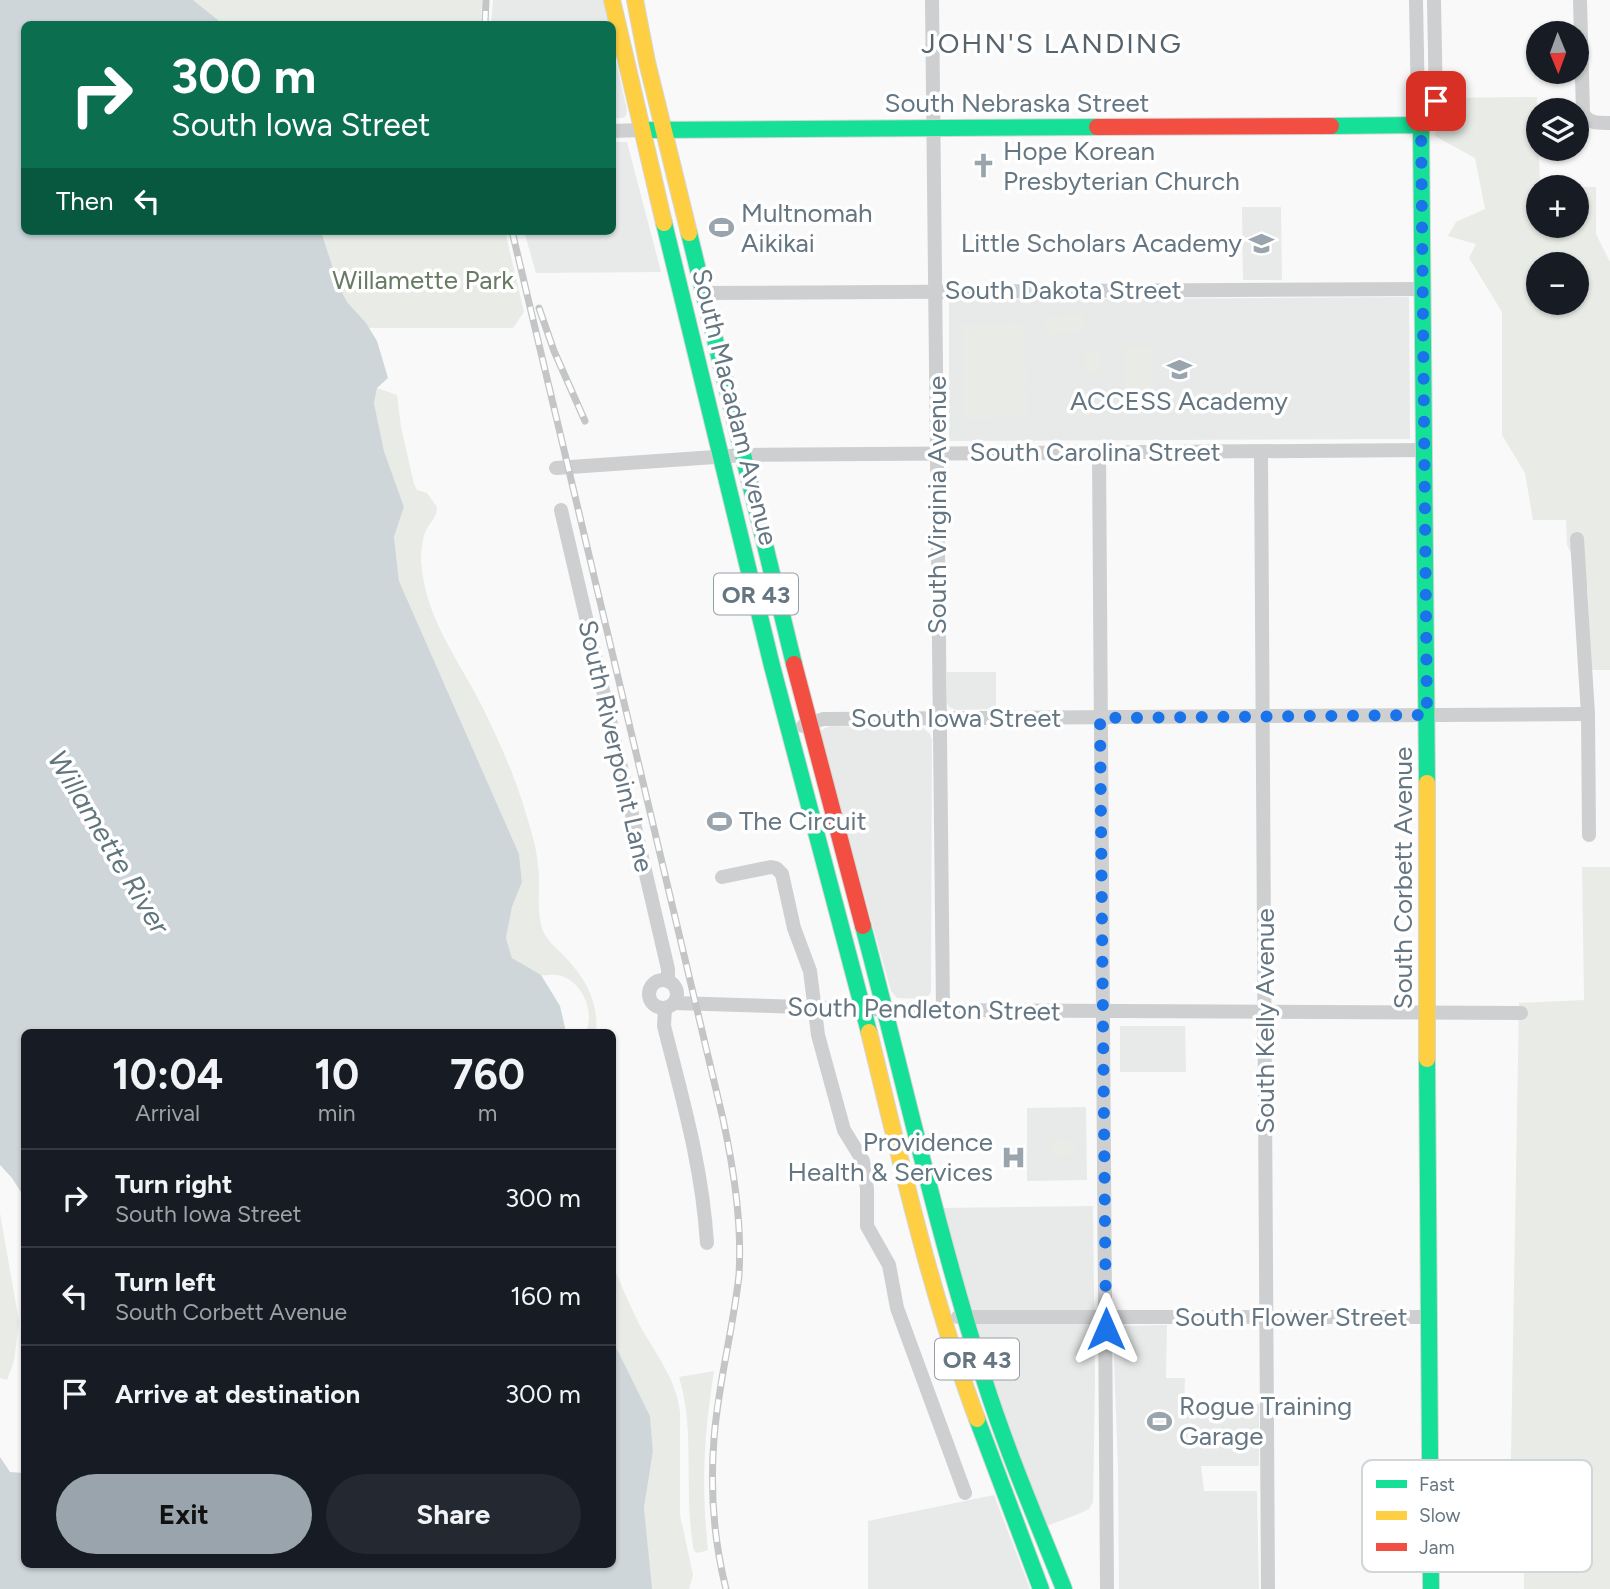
<!DOCTYPE html>
<html lang="en">
<head>
<meta charset="utf-8">
<style>
  :root { --surface:#171b24; --page:#242831; --text:#f1f3f6; --muted:#9ea1a6; --line:#363941; --accent:#99a4ac }
  body { margin:0; font-family:Figtree,sans-serif; background:var(--page); color:var(--text); height:100vh; display:flex; flex-direction:column; font-size:26px; white-space:nowrap }
  * { box-sizing:border-box; margin:0 }
  p { font-size:23px; color:var(--muted) }
  .icon { flex:none; width:38px; height:38px; fill:none; stroke:currentColor; stroke-width:2; stroke-linecap:round; stroke-linejoin:round }
  .map { position:relative; flex:1; overflow:hidden }
  .side { position:absolute; left:21px; top:1029px; width:595px; height:539px; display:flex; flex-direction:column; background:var(--surface); border-radius:10px; box-shadow:0 2px 5px #0004 }
  .side>* { flex:none }
  .guide { position:absolute; left:21px; top:21px; width:595px; height:214px; border-radius:10px; box-shadow:0 2px 5px #0004; background:#0b6e4f; color:#fff; overflow:hidden }
  .needle { width:46px; rotate:179deg }
  .tools { position:absolute; left:1526px; top:21px; display:grid; gap:14px }
  .tools a { display:grid; place-items:center; width:63px; height:63px; border-radius:50%; background:var(--surface); box-shadow:0 2px 5px #0004; font-size:35px }
  .pin { position:absolute; display:grid; place-items:center; width:60px; height:60px; color:#fff; margin:-30px; border-radius:14px; box-shadow:0 4px 10px #0006 }
  .me { position:absolute; width:77px; margin:-38px; rotate:0deg; stroke-linejoin:round; filter:drop-shadow(0 0 5px #0008) }
  .turn { display:flex; align-items:center; gap:24px; height:147px; padding:0 35px; font-size:32px }
  .turn .icon { width:91px; height:91px; stroke-width:2.5 }
  .turn b { display:block; font-size:49px; line-height:60px }
  .then { display:flex; align-items:center; height:66px; padding:0 35px; background:#0003; gap:14px; font-size:26px }
  .eta { display:flex; justify-content:space-evenly; align-items:center; height:119px; text-align:center }
  .eta b { font-size:42px; font-weight:700; line-height:49px }
  .button { display:flex; gap:14px; margin-top:auto; padding:14px 35px }
  .button a { flex:1; height:80px; border-radius:42px; background:var(--accent); color:#111; font-size:28px; font-weight:700; line-height:80px; text-align:center }
  .button a+a { background:var(--page); color:var(--text) }
  ul { padding:0; list-style:none }
  li { display:flex; align-items:center; gap:21px; height:98px; padding:0 35px; border-top:2px solid var(--line) }
  li div { flex:1 }
  li b { display:block; font-size:26px }
  li em { font-style:normal }
  .map>svg:first-child { display:block }
</style>
</head>
<body>
<div class="map">
<svg width="1610" height="1589" viewBox="0 0 1610 1589">
  <rect width="100%" height="100%" fill="#f9f9f9"/>
  <!-- built -->
  <g fill="#e8e9e9">
    <path d="M 493,0 L 604,0 L 609,24 L 491,24 Z"/>
    <path d="M 612,43 L 627,110 L 626,116 L 622,118 L 613,118 Z"/>
    <path d="M 613,142 L 627,142 L 661,272 L 536,273 L 524,231 L 612,231 Z"/>
    <path d="M 1242,207 L 1281,207 L 1282,280 L 1243,280 Z"/>
    <path d="M 1409,297 L 1410,439 L 949,441 L 949,300 Z"/>
    <path d="M 947,672 L 996,672 L 996,709 L 956,710 L 949,707 L 947,703 Z"/>
    <path d="M 830,726 L 922,727 L 930,734 L 932,740 L 931,992 L 926,999 L 897,998 L 891,991 L 820,736 L 821,730 Z"/>
    <path d="M 1120,1026 L 1185,1026 L 1186,1072 L 1120,1072 Z"/>
    <path d="M 1086,1107 L 1087,1180 L 1027,1181 L 1027,1108 Z"/>
    <path d="M 1093,1206 L 1095,1384 L 1093,1502 L 1089,1509 L 1076,1515 L 1044,1527 L 1001,1404 L 941,1208 Z"/>
    <path d="M 1167,1325 L 1166,1378 L 1185,1378 L 1184,1403 L 1259,1404 L 1259,1466 L 1201,1466 L 1204,1491 L 1257,1491 L 1259,1589 L 1119,1589 L 1118,1466 L 1113,1334 L 1114,1328 L 1118,1326 Z"/>
    <path d="M 994,1495 L 1030,1589 L 868,1589 L 868,1521 Z"/>
  </g>
  <!-- green -->
  <g fill="#e8ebe6" fill-rule="evenodd">
    <path d="M 193,0 L 482,0 L 481,24 L 223,24 Z"/>
    <path d="M 1537,97 L 1540,187 L 1596,187 L 1596,234 L 1610,262 L 1610,670 L 1591,670 L 1588,590 L 1567,545 L 1566,520 L 1533,520 L 1525,473 L 1502,435 L 1502,312 L 1469,258 L 1476,244 L 1448,236 L 1456,222 L 1485,209 L 1475,158 L 1435,136 L 1442,98 ZM 1538,187 L 1577,187 L 1577,226 L 1538,226 ZM 1538,264 L 1577,264 L 1577,303 L 1538,303 Z"/>
    <path d="M 321,231 L 505,231 L 524,312 L 513,328 L 369,328 L 347,302 L 338,284 Z"/>
    <path d="M 1084,313 L 1086,331 L 1046,336 L 1044,318 Z"/>
    <path d="M 1025,324 L 1027,417 L 964,419 L 962,325 Z"/>
    <rect x="1125" y="347" width="26" height="47"/>
    <path d="M 1101,350 L 1101,373 L 1092,373 L 1085,367 L 1084,351 Z"/>
    <path d="M 377,388 L 397,395 L 401,427 L 414,484 L 417,490 L 427,493 L 437,507 C 437,517 431,521 426,530 C 422,539 421,551 421,561 C 425,618 457,657 482,706 C 496,735 511,767 521,798 C 528,820 536,843 538,865 C 541,887 535,912 544,933 C 549,943 558,949 565,957 C 585,978 599,1002 596,1032 L 586,1032 C 595,1011 582,980 558,975 C 552,974 546,976 541,975 C 531,972 521,963 512,958 L 506,938 L 512,907 L 522,882 L 519,854 L 399,581 L 394,537 L 404,507 L 384,451 L 374,403 Z"/>
    <path d="M 1582,867 L 1610,867 L 1610,1589 L 1524,1589 L 1524,1569 L 1509,1568 L 1519,1003 L 1584,1000 Z"/>
    <path d="M 1057,1138 L 1063,1138 L 1076,1146 C 1075,1153 1065,1159 1057,1157 L 1050,1151 L 1050,1143 Z"/>
    <path d="M 0,1213 L 19,1322 L 14,1361 L 7,1380 L 0,1378 Z"/>
    <path d="M 612,1264 C 621,1284 629,1304 639,1324 C 655,1353 676,1378 680,1412 L 680,1515 L 693,1575 L 689,1589 L 652,1589 L 651,1587 L 644,1508 L 653,1451 L 650,1416 L 619,1353 L 613,1344 Z"/>
    <path d="M 714,1371 C 704,1433 701,1487 708,1550 L 698,1553 L 694,1551 C 683,1494 696,1433 679,1377 Z"/>
  </g>
  <!-- water -->
  <g fill="#ced6d9">
    <path d="M 0,0 L 193,0 L 223,24 L 24,24 L 24,231 L 321,231 L 338,284 L 347,302 L 366,323 L 377,341 L 388,378 L 377,388 L 374,403 L 384,451 L 404,507 L 394,537 L 399,581 L 519,854 L 522,882 L 512,907 L 506,938 L 512,958 L 541,975 L 560,1006 L 566,1032 L 24,1032 L 24,1197 L 12,1178 L 0,1165 Z"/>
    <path d="M 613,1344 L 619,1353 L 650,1416 L 653,1451 L 644,1508 L 652,1589 L 0,1589 L 0,1457 L 10,1472 L 24,1473 L 24,1564 L 612,1564 Z"/>
  </g>
  <g fill="none" stroke-linecap="round" stroke-linejoin="round">
    <defs>
      <g id="fast">
        <path d="M 1331,126 L 1421,125 L 1427,783"/>
        <path d="M 649,130 L 1097,127"/>
        <path d="M 664,223 L 772,666 L 869,1032"/>
        <path d="M 689,233 L 794,664"/>
        <path d="M 863,926 C 903,1076 936,1228 983,1376 C 1006,1449 1036,1519 1064,1589"/>
        <path d="M 1427,1059 L 1431,1589"/>
        <path d="M 977,1419 L 1041,1589"/>
      </g>
      <g id="slow">
        <path d="M 612,0 L 664,223"/>
        <path d="M 635,0 L 647,62 L 689,233"/>
        <path d="M 1427,783 L 1427,1059"/>
        <path d="M 869,1032 C 901,1162 930,1293 977,1419"/>
      </g>
      <g id="jam">
        <path d="M 1097,127 L 1331,126"/>
        <path d="M 794,664 L 863,926"/>
      </g>
    </defs>
    <!-- fast casing -->
    <use href="#fast" stroke="#d5d6d7" stroke-width="18"/>
    <!-- slow casing -->
    <use href="#slow" stroke="#d5d6d7" stroke-width="18"/>
    <!-- jam casing -->
    <use href="#jam" stroke="#d5d6d7" stroke-width="18"/>
    <!-- street -->
    <g stroke="#cecfd0" stroke-width="14">
      <path d="M 932,0 L 943,1009"/>
      <path d="M 1416,0 L 1418,107 L 1421,125"/>
      <path d="M 1580,0 L 1583,113 C 1588,124 1599,123 1610,123"/>
      <path d="M 1421,125 L 1436,106 L 1434,0"/>
      <path d="M 612,131 L 642,130"/>
      <path d="M 703,293 L 1422,289"/>
      <path d="M 1099,452 L 1107,1589"/>
      <path d="M 1261,452 L 1268,1589"/>
      <path d="M 556,468 L 744,455 L 1425,450"/>
      <path d="M 561,510 L 668,969 L 668,981"/>
      <path d="M 1577,539 L 1588,714 L 1589,835"/>
      <path d="M 803,726 L 823,719 L 1588,714"/>
      <path d="M 722,877 L 771,867 L 776,868 L 782,874 L 794,928 L 810,971 L 818,1035 L 844,1130 L 863,1161 L 867,1189 L 867,1226 L 889,1265 L 897,1308 L 965,1493"/>
      <circle cx="663" cy="994" r="14"/>
      <path d="M 674,1003 L 898,1010 L 1521,1013"/>
      <path d="M 665,1008 L 664,1026 C 683,1101 702,1166 707,1243"/>
      <path d="M 958,1317 L 1429,1317"/>
    </g>
    <!-- fast -->
    <use href="#fast" stroke="#16e098" stroke-width="16"/>
    <!-- slow -->
    <use href="#slow" stroke="#ffcf43" stroke-width="16"/>
    <!-- jam -->
    <use href="#jam" stroke="#f24e42" stroke-width="16"/>
    <defs>
      <g id="rail">
        <path d="M 485,24 L 486,0"/>
        <path d="M 512,231 L 723,1119 C 734,1171 742,1222 739,1275 C 733,1330 718,1384 714,1439 C 710,1489 714,1541 726,1589"/>
        <path d="M 539,308 L 554,351 L 585,421"/>
      </g>
    </defs>
    <!-- rail casing -->
    <use href="#rail" stroke="#c3c5c6" stroke-width="7"/>
    <!-- rail -->
    <use href="#rail" stroke="#fff" stroke-width="4.5" stroke-dasharray="13" stroke-linecap="butt"/>
  </g>
  <g fill="none" stroke-linecap="round" stroke-linejoin="round">
    <!-- route -->
    <path stroke="#1a73e8" stroke-width="12" stroke-dasharray="0 21.6" d="M 1106,1329 L 1100,718 L 1427,715 L 1421,125 L 1433,112 L 1436,101"/>
  </g>
  <!-- icons -->
  <defs>
    <symbol id="church-bare" viewBox="-9 -9 18 18"><path d="M-1.2-6h2.4v3.5h3.3v2.4h-3.3V6h-2.4V-.1h-3.3v-2.4h3.3Z" fill="#99a4ac" stroke="#fff" stroke-width="2.5" paint-order="stroke"/></symbol>
    <symbol id="stadium-bare" viewBox="-9 -9 18 18"><path d="M0-5a6.5 5 0 1 0 0 10a6.5 5 0 1 0 0-10ZM-3.5-1.8h7v3.6h-7Z" fill="#99a4ac" stroke="#fff" stroke-width="2.5" paint-order="stroke"/></symbol>
    <symbol id="school-bare" viewBox="-9 -9 18 18"><path d="M0-5L7-2L0 1L-7-2ZM-4 1L0 2.5L4 1V4Q0 6-4 4Z" fill="#99a4ac" stroke="#fff" stroke-width="2.5" paint-order="stroke"/></symbol>
    <symbol id="hospital-bare" viewBox="-9 -9 18 18"><path d="M-5-5h3v3.5h4V-5h3V5h-3V1.5h-4V5h-3Z" fill="#99a4ac" stroke="#fff" stroke-width="2.5" paint-order="stroke"/></symbol>
  </defs>
  <g fill-rule="evenodd">
    <use href="#church-bare" x="966" y="148" width="35" height="35"/>
    <use href="#stadium-bare" x="704" y="210" width="35" height="35"/>
    <use href="#school-bare" x="1244" y="226" width="35" height="35"/>
    <use href="#school-bare" x="1162" y="352" width="35" height="35"/>
    <use href="#stadium-bare" x="702" y="804" width="35" height="35"/>
    <use href="#hospital-bare" x="996" y="1140" width="35" height="35"/>
    <use href="#stadium-bare" x="1142" y="1404" width="35" height="35"/>
  </g>
  <g text-anchor="middle" dominant-baseline="central" stroke-width="7" stroke-linejoin="round" paint-order="stroke">
    <!-- shield labels -->
    <g fill="#fff" stroke="#939fa8" stroke-width="2">
      <rect x="714" y="573.5" width="84" height="41" rx="5"/>
      <rect x="935" y="1338.5" width="84" height="41" rx="5"/>
    </g>
    <g font-size="24" font-weight="bold" fill="#657683">
      <text x="756" y="594">OR 43</text>
      <text x="977" y="1359">OR 43</text>
    </g>
    <!-- street labels -->
    <g font-size="26" fill="#657683" stroke="#fff">
      <text x="1017" y="103">South Nebraska Street</text>
      <text x="1063" y="290">South Dakota Street</text>
      <text transform="translate(735 407) rotate(76)">South Macadam Avenue</text>
      <text x="1095" y="452">South Carolina Street</text>
      <text transform="translate(937 505) rotate(-90)">South Virginia Avenue</text>
      <text x="956" y="718">South Iowa Street</text>
      <text transform="translate(616 746) rotate(77)">South Riverpoint Lane</text>
      <text transform="translate(1403 878) rotate(-90)">South Corbett Avenue</text>
      <text transform="translate(924 1009) rotate(1)">South Pendleton Street</text>
      <text transform="translate(1265 1021) rotate(-90)">South Kelly Avenue</text>
      <text x="1291" y="1317">South Flower Street</text>
    </g>
    <!-- poi labels -->
    <g font-size="26" fill="#657683" stroke="#fff" text-anchor="start">
      <text x="1003" y="151">Hope Korean<tspan x="1003" dy="30">Presbyterian Church</tspan></text>
      <text x="741" y="213">Multnomah<tspan x="741" dy="30">Aikikai</tspan></text>
      <text x="1242" y="243" text-anchor="end">Little Scholars Academy</text>
      <text x="1179" y="401" text-anchor="middle">ACCESS Academy</text>
      <text x="739" y="821">The Circuit</text>
      <text x="993" y="1142" text-anchor="end">Providence<tspan x="993" dy="30">Health &amp; Services</tspan></text>
      <text x="1179" y="1406">Rogue Training<tspan x="1179" dy="30">Garage</tspan></text>
    </g>
    <!-- park labels -->
    <g font-size="26" fill="#687a64" stroke="#fff">
      <text x="423" y="280">Willamette Park</text>
    </g>
    <!-- neighbourhood labels -->
    <g font-size="28" letter-spacing="2" fill="#57646e" stroke="#fff">
      <text x="1052" y="43">JOHN'S LANDING</text>
    </g>
    <!-- water labels -->
    <g font-size="28" font-style="italic" fill="#60757c" stroke="#fff">
      <text transform="translate(109 842) rotate(59)">Willamette River</text>
    </g>
  </g>
  <!-- legend -->
  <rect x="1362" y="1460" width="230" height="112" rx="10" fill="#fff" stroke="#d1d6da" stroke-width="2"/>
  <rect x="1376" y="1480" width="31" height="8" fill="#16e098"/>
  <rect x="1376" y="1511" width="31" height="9" fill="#ffcf43"/>
  <rect x="1376" y="1543" width="31" height="8" fill="#f24e42"/>
  <g font-size="19" fill="#657683">
    <text x="1419" y="1491">Fast</text>
    <text x="1419" y="1522">Slow</text>
    <text x="1419" y="1554">Jam</text>
  </g>
</svg>
<div class="tools">
<a><svg class="needle" viewBox="-14 -14 28 28"><path d="M0-13l5 13h-10z" fill="#e53935"/><path d="M0 13l5-13h-10z" fill="#9ea1a6"/></svg></a>
<a><svg class="icon" aria-label="layers" viewBox="0 0 24 24"><path d="M12 4l9 5-9 5-9-5zM3 14l9 5 9-5"/></svg></a>
<a>+</a>
<a>−</a>
</div>
<div class="pin" style="left:1436px;top:101px;background:#d93025"><svg class="icon" aria-label="arrive" viewBox="0 0 24 24"><path d="M6 21V4h12l-3 4 3 4H6"/></svg></div>
<svg class="me" style="left:1106px;top:1329px" viewBox="-20 -20 40 40"><path d="M0-17L14 15 0 8-14 15z" fill="#1a73e8" stroke="#fff" stroke-width="4"/></svg>
<div class="guide">
<div class="turn"><svg class="icon" aria-label="right" viewBox="0 0 24 24"><path d="M7 20v-9h11M14 6l5 5-5 5"/></svg><div><b>300 m</b>South Iowa Street</div></div>
<div class="then">Then<svg class="icon" aria-label="left" viewBox="0 0 24 24"><path d="M17 20v-9H6M10 6l-5 5 5 5"/></svg></div>
</div>
<section class="side">
<div class="eta">
<div><b>10:04</b><p>Arrival</p></div>
<div><b>10</b><p>min</p></div>
<div><b>760</b><p>m</p></div>
</div>
<ul>
<li><svg class="icon" aria-label="right" viewBox="0 0 24 24"><path d="M7 20v-9h11M14 6l5 5-5 5"/></svg><div><b>Turn right</b><p>South Iowa Street</p></div><em>300 m</em></li>
<li><svg class="icon" aria-label="left" viewBox="0 0 24 24"><path d="M17 20v-9H6M10 6l-5 5 5 5"/></svg><div><b>Turn left</b><p>South Corbett Avenue</p></div><em>160 m</em></li>
<li><svg class="icon" aria-label="arrive" viewBox="0 0 24 24"><path d="M6 21V4h12l-3 4 3 4H6"/></svg><div><b>Arrive at destination</b></div><em>300 m</em></li>
</ul>
<div class="button"><a>Exit</a><a>Share</a></div>
</section>
</div>
</body>
</html>
